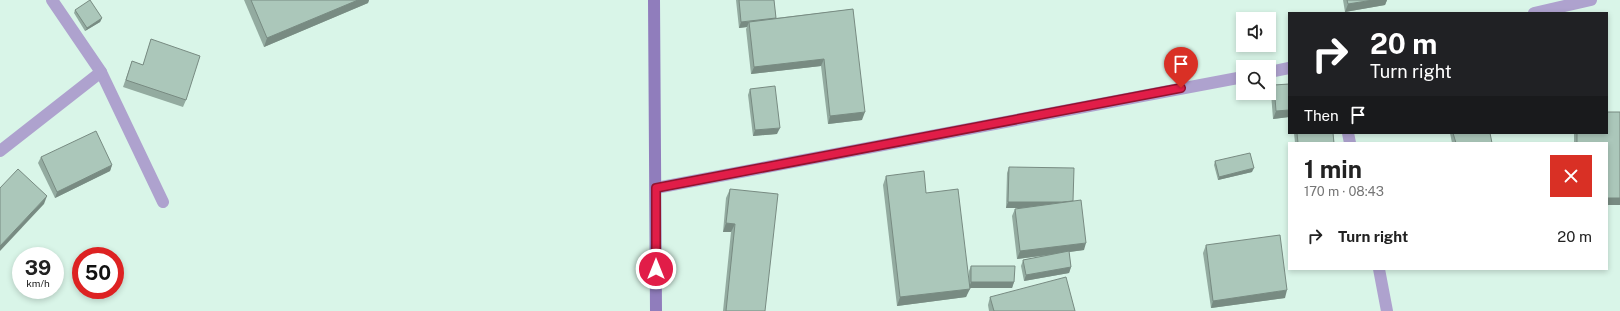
<!DOCTYPE html>
<html lang="en">
<head>
<meta charset="utf-8">
<style>
  :root { --surface:#fff; --page:#f2f2f2; --text:#222; --muted:#767676 }
  body { margin:0; font-family:"Public Sans",sans-serif; background:var(--page); color:var(--text); height:100vh; display:flex; flex-direction:column; font-size:15px; white-space:nowrap }
  * { box-sizing:border-box; margin:0 }
  p { font-size:13px; color:var(--muted) }
  .icon { flex:none; width:22px; height:22px; fill:none; stroke:currentColor; stroke-width:2; stroke-linecap:round; stroke-linejoin:round }
  .map { position:relative; flex:1; overflow:hidden }
  .sheet { position:absolute; left:1288px; top:142px; width:320px; height:128px; display:flex; flex-direction:column; background:var(--surface); border-radius:0px; box-shadow:0 2px 6px #0003 }
  .sheet>* { flex:none }
  .guide { position:absolute; left:1288px; top:12px; width:320px; height:122px; border-radius:0px; box-shadow:0 2px 6px #0003; background:#202124; color:#fff; overflow:hidden }
  .buttons { position:absolute; left:1236px; top:12px; display:grid; gap:8px }
  .buttons a { display:grid; place-items:center; width:40px; height:40px; border-radius:0px; background:var(--surface); box-shadow:0 2px 6px #0003; font-size:20px }
  .speed { position:absolute; left:12px; top:247px; display:flex; gap:8px; font-size:20px; font-weight:700; text-align:center }
  .speed>* { display:grid; place-content:center; width:52px; height:52px; border-radius:50%; background:var(--surface); box-shadow:0 2px 6px #0003; line-height:1 }
  .speed small { font-size:10px; font-weight:400 }
  .speed .limit { border:6px solid #d22; background:#fff; color:#111 }
  .pin { position:absolute; display:grid; place-items:center; width:34px; height:34px; color:#fff; margin:-41px -17px; border-radius:50% 50% 50% 0; rotate:-45deg; box-shadow:0 0 4px #0007 }
  .pin .icon { rotate:45deg }
  .me { position:absolute; width:44px; margin:-22px; rotate:0deg; stroke-linejoin:round; filter:drop-shadow(0 0 3px #0008) }
  .turn { display:flex; align-items:center; gap:14px; height:84px; padding:0 16px; font-size:18px }
  .turn .icon { width:52px; height:52px; stroke-width:2.5 }
  .turn b { display:block; font-size:28px; line-height:34px }
  .then { display:flex; align-items:center; height:38px; padding:0 16px; background:#0003; gap:8px; font-size:15px }
  .round { display:grid; place-items:center; flex:none; width:42px; height:42px; border-radius:0px; background:var(--page) }
  .head { display:flex; align-items:center; justify-content:space-between; height:68px; padding:0 16px }
  h1 { font-size:24px; font-weight:700; line-height:30px }
  ul { padding:0; list-style:none }
  li { display:flex; align-items:center; gap:12px; height:52px; padding:0 16px }
  li div { flex:1 }
  li b { display:block; font-size:15px }
  li em { font-style:normal }
  .map>svg:first-child { display:block }
</style>
</head>
<body>
<div class="map">
<svg width="1620" height="311" viewBox="0 0 1620 311">
  <rect width="100%" height="100%" fill="#d9f5e8"/>
  <g fill="none" stroke-linecap="round" stroke-linejoin="round">
    <!-- street -->
    <g stroke="#aea2ce" stroke-width="12">
      <path d="M 52,0 L 101,72 L 163,202"/>
      <path d="M 1534,13 L 1591,0"/>
      <path d="M 1269,72 L 1289,68"/>
      <path d="M 1348,133 L 1350,143"/>
      <path d="M 0,151 L 101,72"/>
      <path d="M 656,188 L 1243,77"/>
      <path d="M 1379,269 L 1387,311"/>
    </g>
    <!-- secondary -->
    <path stroke="#907dbc" stroke-width="12" d="M 654,0 L 656,311"/>
  </g>
  <!-- wall -->
  <g fill="#93aba0">
    <path d="M 244,0 L 369,0 L 368,3 L 264,47 Z"/>
    <path d="M 736,0 L 774,0 L 776,18 L 853,9 L 862,120 L 828,124 L 821,66 L 751,74 L 746,29 L 747,27 L 739,28 Z"/>
    <path d="M 1343,0 L 1387,0 L 1385,5 L 1345,12 Z"/>
    <path d="M 75,10 L 102,18 L 100,22 L 85,31 L 74,13 Z"/>
    <path d="M 151,39 L 186,100 L 183,107 L 123,87 L 132,61 L 143,65 Z"/>
    <path d="M 1289,84 L 1289,117 L 1273,119 L 1271,93 L 1274,85 Z"/>
    <path d="M 750,89 L 777,134 L 753,136 L 748,95 Z"/>
    <path d="M 1294,133 L 1333,133 L 1334,143 L 1295,143 Z"/>
    <path d="M 1450,133 L 1490,133 L 1492,143 L 1452,143 Z"/>
    <rect x="1574" y="133" width="33" height="10"/>
    <path d="M 41,157 L 112,165 L 110,171 L 55,198 L 38,163 Z"/>
    <path d="M 1215,161 L 1252,172 L 1218,180 L 1214,165 Z"/>
    <path d="M 1009,167 L 1073,201 L 1084,250 L 1069,252 L 1071,267 L 1069,273 L 1024,281 L 1021,266 L 1023,260 L 1050,255 L 1017,259 L 1012,216 L 1015,209 L 1020,208 L 1006,208 L 1007,173 Z"/>
    <path d="M 886,176 L 926,193 L 969,284 L 969,271 L 971,266 L 1014,282 L 1012,288 L 969,288 L 966,297 L 897,306 L 883,185 Z"/>
    <path d="M 730,189 L 765,311 L 723,311 L 731,232 L 723,232 L 726,198 Z"/>
    <path d="M 1206,245 L 1285,298 L 1211,308 L 1203,253 Z"/>
    <path d="M 990,297 L 1075,311 L 989,311 L 988,305 Z"/>
  </g>
  <!-- shaded-wall -->
  <g fill="#788b82">
    <path d="M 358,0 L 369,0 L 368,3 L 264,47 L 267,38 Z"/>
    <path d="M 1373,0 L 1387,0 L 1385,5 L 1345,12 L 1348,4 Z"/>
    <path d="M 102,18 L 100,22 L 85,31 L 87,28 Z"/>
    <path d="M 741,22 L 749,22 L 747,27 L 739,28 Z"/>
    <path d="M 824,59 L 821,66 L 751,74 L 754,67 Z"/>
    <path d="M 1289,110 L 1289,117 L 1273,119 L 1276,111 Z"/>
    <path d="M 865,112 L 862,120 L 828,124 L 830,116 Z"/>
    <path d="M 780,128 L 777,134 L 753,136 L 755,130 Z"/>
    <path d="M 112,165 L 110,171 L 55,198 L 57,192 Z"/>
    <path d="M 1254,168 L 1252,172 L 1218,180 L 1219,177 Z"/>
    <path d="M 47,196 L 44,204 L 0,251 L 0,246 Z"/>
    <rect x="1607" y="198" width="13" height="7"/>
    <path d="M 1008,202 L 1073,202 L 1071,208 L 1006,208 Z"/>
    <path d="M 726,223 L 735,224 L 731,232 L 723,232 Z"/>
    <path d="M 1086,243 L 1084,250 L 1017,259 L 1020,251 Z"/>
    <path d="M 1071,267 L 1069,273 L 1024,281 L 1026,275 Z"/>
    <path d="M 971,282 L 1014,282 L 1012,288 L 969,288 Z"/>
    <path d="M 970,289 L 966,297 L 897,306 L 900,297 Z"/>
    <path d="M 1287,290 L 1285,298 L 1211,308 L 1213,301 Z"/>
  </g>
  <!-- building -->
  <g fill="#abc7ba" stroke="#788b82">
    <path d="M 90,0 L 102,18 L 87,28 L 75,10 Z"/>
    <path d="M 251,0 L 358,0 L 267,38 Z"/>
    <path d="M 739,0 L 774,0 L 776,18 L 741,22 Z"/>
    <path d="M 1347,0 L 1373,0 L 1348,4 Z"/>
    <path d="M 853,9 L 865,112 L 830,116 L 824,59 L 754,67 L 749,22 Z"/>
    <path d="M 151,39 L 200,56 L 186,100 L 126,80 L 132,61 L 143,65 Z"/>
    <path d="M 1289,84 L 1289,110 L 1276,111 L 1274,85 Z"/>
    <path d="M 775,86 L 780,128 L 755,130 L 750,89 Z"/>
    <path d="M 1607,112 L 1620,112 L 1620,198 L 1607,198 L 1607,143 L 1577,143 L 1577,133 L 1607,133 Z"/>
    <path d="M 96,131 L 112,165 L 57,192 L 41,157 Z"/>
    <path d="M 1297,133 L 1333,133 L 1334,143 L 1298,143 Z"/>
    <path d="M 1453,133 L 1490,133 L 1492,143 L 1456,143 Z"/>
    <path d="M 1250,153 L 1254,168 L 1219,177 L 1215,161 Z"/>
    <path d="M 1009,167 L 1074,168 L 1073,201 L 1062,202 L 1008,202 Z"/>
    <path d="M 18,169 L 47,196 L 0,246 L 0,188 Z"/>
    <path d="M 924,171 L 926,193 L 958,189 L 970,289 L 900,297 L 886,176 Z"/>
    <path d="M 730,189 L 778,194 L 765,311 L 726,311 L 735,224 L 726,223 Z"/>
    <path d="M 1081,200 L 1086,243 L 1020,251 L 1015,209 Z"/>
    <path d="M 1280,235 L 1287,290 L 1213,301 L 1206,245 Z"/>
    <path d="M 1069,251 L 1071,267 L 1026,275 L 1023,260 Z"/>
    <path d="M 971,266 L 1015,266 L 1014,282 L 971,282 Z"/>
    <path d="M 1066,277 L 1075,311 L 994,311 L 990,297 Z"/>
  </g>
  <g fill="none" stroke-linecap="round" stroke-linejoin="round">
    <defs>
      <path id="route" d="M 656,269 L 656,188 L 1181,88"/>
    </defs>
    <!-- route casing -->
    <use href="#route" stroke="#92132f" stroke-width="10"/>
    <!-- route -->
    <use href="#route" stroke="#e11d48" stroke-width="7"/>
  </g>
</svg>
<div class="buttons">
<a><svg class="icon" aria-label="sound" viewBox="0 0 24 24"><path d="M4 9h4l5-4v14l-5-4H4zM17 9q2 3 0 6"/></svg></a>
<a><svg class="icon" aria-label="search" viewBox="0 0 24 24"><circle cx="10" cy="10" r="6"/><path d="M15 15l6 6"/></svg></a>
</div>
<div class="speed"><div>39<small>km/h</small></div><div class="limit">50</div></div>
<div class="pin" style="left:1181px;top:88px;background:#d93025"><svg class="icon" aria-label="arrive" viewBox="0 0 24 24"><path d="M6 21V4h12l-3 4 3 4H6"/></svg></div>
<svg class="me" style="left:656px;top:269px" viewBox="-20 -20 40 40"><circle r="17" fill="#e11d48" stroke="#fff" stroke-width="3"/><path d="M0-11L8 9 0 5-8 9z" fill="#fff"/></svg>
<div class="guide">
<div class="turn"><svg class="icon" aria-label="right" viewBox="0 0 24 24"><path d="M7 20v-9h11M14 6l5 5-5 5"/></svg><div><b>20 m</b>Turn right</div></div>
<div class="then">Then<svg class="icon" aria-label="arrive" viewBox="0 0 24 24"><path d="M6 21V4h12l-3 4 3 4H6"/></svg></div>
</div>
<section class="sheet">
<div class="head"><div><h1>1 min</h1><p>170 m · 08:43</p></div><a class="round" style="background:#d93025;color:#fff"><svg class="icon" aria-label="close" viewBox="0 0 24 24"><path d="M6 6l12 12M18 6L6 18"/></svg></a></div>
<ul>
<li><svg class="icon" aria-label="right" viewBox="0 0 24 24"><path d="M7 20v-9h11M14 6l5 5-5 5"/></svg><div><b>Turn right</b></div><em>20 m</em></li>
</ul>
</section>
</div>
</body>
</html>
